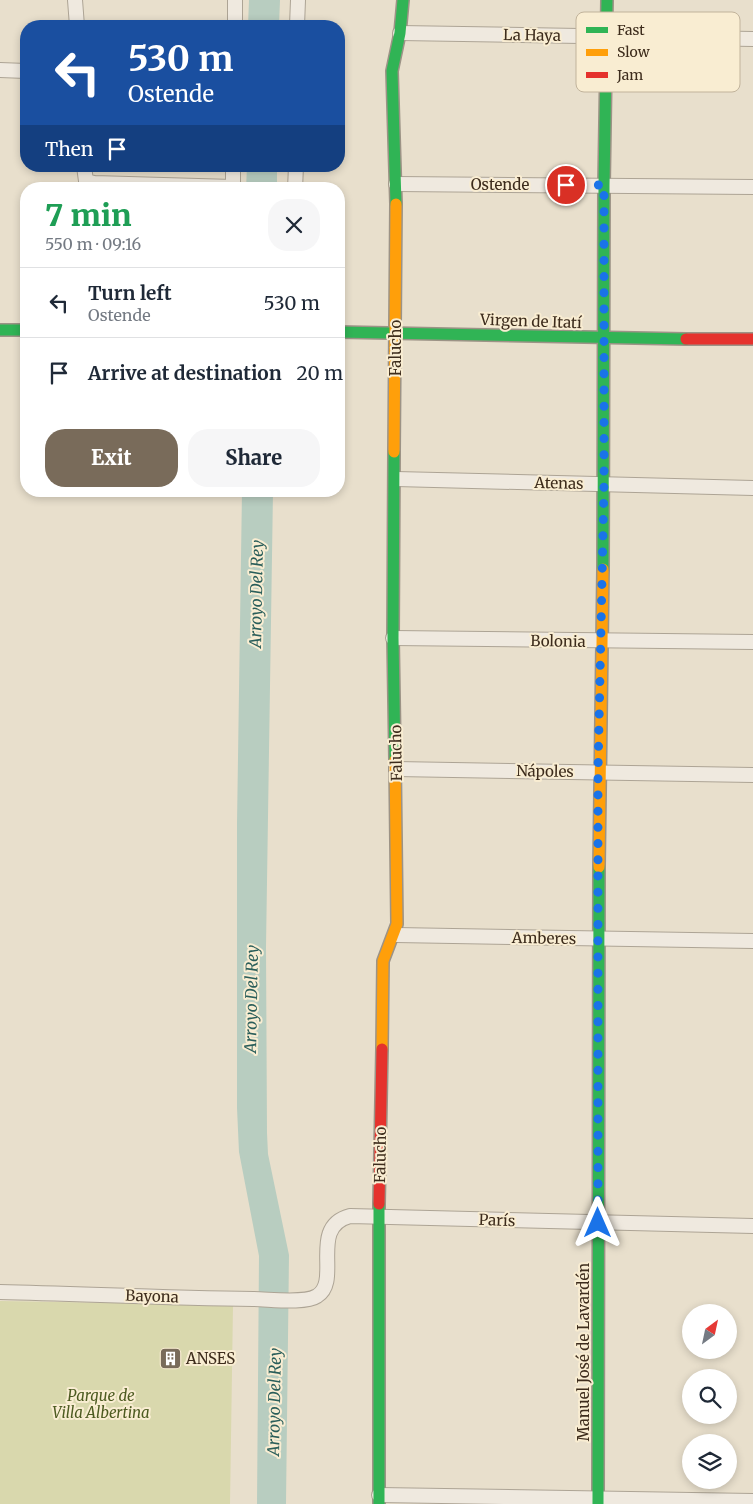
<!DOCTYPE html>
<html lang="en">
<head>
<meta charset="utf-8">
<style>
  :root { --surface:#fff; --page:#f6f6f7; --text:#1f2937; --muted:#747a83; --line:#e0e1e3; --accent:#796b5a }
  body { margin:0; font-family:Merriweather,serif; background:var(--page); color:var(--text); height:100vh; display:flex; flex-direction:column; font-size:19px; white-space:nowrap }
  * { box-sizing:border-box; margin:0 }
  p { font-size:16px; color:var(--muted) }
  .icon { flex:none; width:28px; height:28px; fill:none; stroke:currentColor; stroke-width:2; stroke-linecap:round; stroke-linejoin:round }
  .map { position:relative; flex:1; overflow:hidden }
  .panel { position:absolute; left:20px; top:182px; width:325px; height:315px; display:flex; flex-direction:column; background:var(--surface); border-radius:20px; box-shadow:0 2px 8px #0003 }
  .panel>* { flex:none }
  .top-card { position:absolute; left:20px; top:20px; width:325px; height:152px; border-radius:20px; box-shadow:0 2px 8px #0003; background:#1a4fa0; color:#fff; overflow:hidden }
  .needle { width:32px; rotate:33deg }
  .tools { position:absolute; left:682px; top:1304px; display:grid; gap:10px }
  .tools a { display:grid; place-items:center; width:55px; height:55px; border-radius:50%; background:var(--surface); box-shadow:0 2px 8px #0003; font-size:25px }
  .pin { position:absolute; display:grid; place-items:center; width:42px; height:42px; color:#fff; margin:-21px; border:2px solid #fff; border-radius:50%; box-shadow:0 1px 5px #0007 }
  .me { position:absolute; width:55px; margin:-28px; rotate:0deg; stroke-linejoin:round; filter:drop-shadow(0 0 4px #0008) }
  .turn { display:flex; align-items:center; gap:18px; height:105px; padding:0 25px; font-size:22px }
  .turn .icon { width:65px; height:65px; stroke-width:2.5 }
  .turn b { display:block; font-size:35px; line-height:42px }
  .then { display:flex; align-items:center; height:48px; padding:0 25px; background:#0003; gap:10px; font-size:19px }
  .round { display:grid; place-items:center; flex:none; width:52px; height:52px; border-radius:20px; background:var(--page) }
  .headline { display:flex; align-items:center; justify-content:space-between; height:85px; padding:0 25px }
  h1 { font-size:30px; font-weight:800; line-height:38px; color:#1e9e55 }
  .action { display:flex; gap:10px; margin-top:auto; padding:10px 25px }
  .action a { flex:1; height:58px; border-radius:20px; background:var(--accent); color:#fff; font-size:20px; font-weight:800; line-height:58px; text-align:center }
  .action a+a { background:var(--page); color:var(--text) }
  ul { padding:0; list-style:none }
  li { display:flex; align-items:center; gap:15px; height:70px; padding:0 25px; border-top:1px solid var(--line) }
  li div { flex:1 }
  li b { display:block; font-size:19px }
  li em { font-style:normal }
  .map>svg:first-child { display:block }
</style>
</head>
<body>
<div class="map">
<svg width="753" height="1504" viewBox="0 0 753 1504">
  <rect width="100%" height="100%" fill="#e8dfcc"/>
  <!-- green -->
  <path fill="#d9d8ad" d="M 0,1301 L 233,1305 L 230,1504 L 0,1504 Z"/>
  <!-- water -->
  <g fill="#b8cdc0">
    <path d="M 249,0 L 280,0 L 279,26 L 248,26 Z"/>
    <path d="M 247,166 L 277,166 L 277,189 L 246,189 Z"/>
    <path d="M 242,491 L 273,491 L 266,947 L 267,1133 L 268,1154 L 289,1255 L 286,1504 L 257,1504 L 259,1256 L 239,1152 L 237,1108 L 237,824 Z"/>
  </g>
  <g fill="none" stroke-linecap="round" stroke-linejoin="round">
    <defs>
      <g id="street">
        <path d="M 75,0 L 77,26"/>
        <path d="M 235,26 L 235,0"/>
        <path d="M 297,26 L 298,0"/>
        <path d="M 400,33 L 753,39"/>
        <path d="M 0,70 L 26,71"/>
        <path d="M 84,166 L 86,181 L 94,183 L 233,187"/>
        <path d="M 396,184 L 753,187"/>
        <path d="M 233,189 L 233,166"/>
        <path d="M 295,189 L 296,166"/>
        <path d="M 396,479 L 753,488"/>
        <path d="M 393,638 L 753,642"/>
        <path d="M 396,769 L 753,775"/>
        <path d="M 396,935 L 753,941"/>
        <path d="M 0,1292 C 84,1294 169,1298 253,1299 C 269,1299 305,1304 317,1296 C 342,1281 308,1227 350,1216 L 753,1226"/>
        <path d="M 379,1495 L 753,1501"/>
      </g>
      <g id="fast">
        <path d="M 396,204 L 392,71 L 400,33 L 403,0"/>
        <path d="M 0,330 L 26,330"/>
        <path d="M 339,332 L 686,339"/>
        <path d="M 394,452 L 393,638 L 395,760"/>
        <path d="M 603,569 L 604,185 L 607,0"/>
        <path d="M 379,1504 L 379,1204"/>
        <path d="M 598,1504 L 599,867"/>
      </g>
      <g id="slow">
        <path d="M 394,452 L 396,204"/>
        <path d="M 599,867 L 603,569"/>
        <path d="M 382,1049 L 383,961 L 397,924 L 395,760"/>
      </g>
      <g id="jam">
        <path d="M 686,339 L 753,339"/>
        <path d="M 379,1204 L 382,1049"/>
      </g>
    </defs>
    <!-- street casing -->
    <use href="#street" stroke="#ada495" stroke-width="16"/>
    <!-- fast casing -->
    <use href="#fast" stroke="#9c9386" stroke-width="14"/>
    <!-- slow casing -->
    <use href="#slow" stroke="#9c9386" stroke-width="14"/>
    <!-- jam casing -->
    <use href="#jam" stroke="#9c9386" stroke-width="14"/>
    <!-- street -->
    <use href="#street" stroke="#efe9df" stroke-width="14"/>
    <!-- fast -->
    <use href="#fast" stroke="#30b455" stroke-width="11"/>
    <!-- slow -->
    <use href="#slow" stroke="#ff9f0a" stroke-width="11"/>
    <!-- jam -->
    <use href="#jam" stroke="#e5322d" stroke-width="11"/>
  </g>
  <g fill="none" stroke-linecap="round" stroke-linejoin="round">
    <!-- route -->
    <path stroke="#1a73e8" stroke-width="9" stroke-dasharray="0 16.2" d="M 566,185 L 604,185 L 604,484 L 598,772 L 598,1223"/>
  </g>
  <!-- icons -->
  <defs>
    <symbol id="building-square" viewBox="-11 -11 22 22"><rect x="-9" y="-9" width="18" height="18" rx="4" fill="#796b5a" stroke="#f9edd2"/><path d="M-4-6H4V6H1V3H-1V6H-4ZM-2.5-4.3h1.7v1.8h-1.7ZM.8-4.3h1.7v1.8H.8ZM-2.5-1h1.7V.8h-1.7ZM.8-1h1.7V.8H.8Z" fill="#fff"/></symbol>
  </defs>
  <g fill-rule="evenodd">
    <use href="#building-square" x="158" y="1346" width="25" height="25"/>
  </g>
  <g text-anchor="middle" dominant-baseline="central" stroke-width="4" stroke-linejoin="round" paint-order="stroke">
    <!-- street labels -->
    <g font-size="15" fill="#3d2c1c" stroke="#f9edd2">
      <text transform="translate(532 35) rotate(1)">La Haya</text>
      <text x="500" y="184">Ostende</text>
      <text transform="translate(531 321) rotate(2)">Virgen de Itatí</text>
      <text transform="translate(395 348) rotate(-90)">Falucho</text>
      <text transform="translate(559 483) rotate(1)">Atenas</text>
      <text transform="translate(558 641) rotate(1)">Bolonia</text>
      <text transform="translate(396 753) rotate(-91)">Falucho</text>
      <text transform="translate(545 771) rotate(1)">Nápoles</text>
      <text transform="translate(544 938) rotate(1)">Amberes</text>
      <text transform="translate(380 1155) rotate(-89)">Falucho</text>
      <text transform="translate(497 1220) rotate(2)">París</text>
      <text transform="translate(152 1296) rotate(2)">Bayona</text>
      <text transform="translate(583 1352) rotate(-90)">Manuel José de Lavardén</text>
    </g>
    <!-- poi labels -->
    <g font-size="15" fill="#3d2c1c" stroke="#f9edd2" text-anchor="start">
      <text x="186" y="1358">ANSES</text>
    </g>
    <!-- park labels -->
    <g font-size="15" font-style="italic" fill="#4d5b21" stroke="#f9edd2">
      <text x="101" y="1395">Parque de<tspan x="101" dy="17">Villa Albertina</tspan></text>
    </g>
    <!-- water labels -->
    <g font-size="16" font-style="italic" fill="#2a5e5a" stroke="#f9edd2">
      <text transform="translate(256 594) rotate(-89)">Arroyo Del Rey</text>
      <text transform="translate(251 999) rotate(-89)">Arroyo Del Rey</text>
      <text transform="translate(274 1402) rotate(-89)">Arroyo Del Rey</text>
    </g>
  </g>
  <!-- legend -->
  <rect x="576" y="12" width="164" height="80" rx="8" fill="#f9edd2" stroke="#c1b39b" stroke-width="1"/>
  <rect x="586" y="27" width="22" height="6" fill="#30b455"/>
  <rect x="586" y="49" width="22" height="7" fill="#ff9f0a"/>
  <rect x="586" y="72" width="22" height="6" fill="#e5322d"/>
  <g font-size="14" fill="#3d2c1c">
    <text x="617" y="35">Fast</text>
    <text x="617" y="57">Slow</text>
    <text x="617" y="80">Jam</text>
  </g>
</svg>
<div class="tools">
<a><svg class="needle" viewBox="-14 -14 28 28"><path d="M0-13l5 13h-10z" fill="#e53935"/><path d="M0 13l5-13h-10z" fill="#747a83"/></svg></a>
<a><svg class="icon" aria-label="search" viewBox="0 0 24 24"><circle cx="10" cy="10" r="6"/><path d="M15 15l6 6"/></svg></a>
<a><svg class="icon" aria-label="layers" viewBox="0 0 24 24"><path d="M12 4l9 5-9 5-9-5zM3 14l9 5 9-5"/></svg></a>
</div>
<div class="pin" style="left:566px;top:185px;background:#d93025"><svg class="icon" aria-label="arrive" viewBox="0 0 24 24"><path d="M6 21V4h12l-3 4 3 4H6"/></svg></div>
<svg class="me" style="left:598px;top:1223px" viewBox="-20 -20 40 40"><path d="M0-17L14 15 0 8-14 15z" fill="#1a73e8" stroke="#fff" stroke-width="4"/></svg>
<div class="top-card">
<div class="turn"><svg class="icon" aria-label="left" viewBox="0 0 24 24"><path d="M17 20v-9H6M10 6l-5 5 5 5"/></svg><div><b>530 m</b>Ostende</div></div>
<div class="then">Then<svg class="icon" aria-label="arrive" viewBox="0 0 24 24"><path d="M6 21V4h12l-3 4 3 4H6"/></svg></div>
</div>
<section class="panel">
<div class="headline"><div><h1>7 min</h1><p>550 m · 09:16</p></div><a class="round"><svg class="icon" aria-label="close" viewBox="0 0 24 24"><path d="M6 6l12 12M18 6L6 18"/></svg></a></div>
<ul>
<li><svg class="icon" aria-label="left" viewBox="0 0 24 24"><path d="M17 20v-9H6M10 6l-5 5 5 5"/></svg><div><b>Turn left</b><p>Ostende</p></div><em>530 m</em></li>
<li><svg class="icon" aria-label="arrive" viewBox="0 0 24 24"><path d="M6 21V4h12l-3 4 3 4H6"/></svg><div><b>Arrive at destination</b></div><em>20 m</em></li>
</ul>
<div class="action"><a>Exit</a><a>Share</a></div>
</section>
</div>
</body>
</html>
